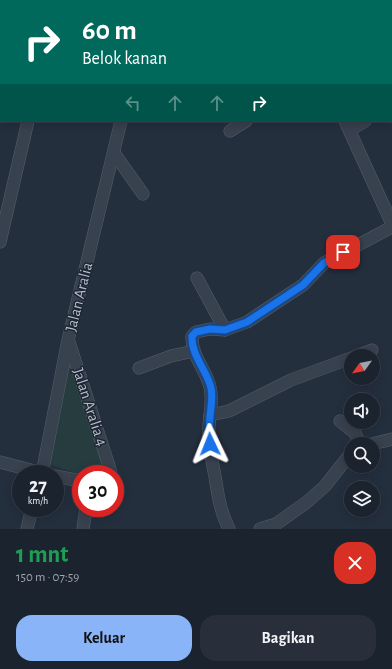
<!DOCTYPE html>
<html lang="id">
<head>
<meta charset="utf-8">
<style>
  :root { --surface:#1b232e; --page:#282f3a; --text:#f1f3f6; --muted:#a0a4aa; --line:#39404a; --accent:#8ab4f8 }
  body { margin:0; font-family:"Alegreya Sans",sans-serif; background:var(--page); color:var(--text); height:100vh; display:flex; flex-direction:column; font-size:15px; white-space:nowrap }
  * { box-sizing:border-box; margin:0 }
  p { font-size:13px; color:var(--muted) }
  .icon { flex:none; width:22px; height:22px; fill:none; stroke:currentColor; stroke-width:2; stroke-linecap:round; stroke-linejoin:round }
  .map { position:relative; height:529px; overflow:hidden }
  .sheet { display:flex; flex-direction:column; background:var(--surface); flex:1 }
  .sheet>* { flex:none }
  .guide { position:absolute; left:0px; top:0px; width:392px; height:122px; box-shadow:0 2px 10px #0003,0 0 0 1px var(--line); background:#00695c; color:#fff; overflow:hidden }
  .needle { width:26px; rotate:237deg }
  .buttons { position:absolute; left:344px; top:349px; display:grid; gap:8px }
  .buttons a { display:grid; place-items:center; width:36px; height:36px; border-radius:50%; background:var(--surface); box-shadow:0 2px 10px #0003,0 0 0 1px var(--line); font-size:20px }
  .speed { position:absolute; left:12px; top:465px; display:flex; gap:8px; font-size:20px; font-weight:700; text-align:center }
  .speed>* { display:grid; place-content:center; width:52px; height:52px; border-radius:50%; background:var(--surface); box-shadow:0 2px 10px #0003,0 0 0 1px var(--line); line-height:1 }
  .speed small { font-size:10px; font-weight:400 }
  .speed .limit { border:6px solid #d22; background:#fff; color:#111 }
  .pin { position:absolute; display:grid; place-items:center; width:34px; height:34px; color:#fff; margin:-17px; border-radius:8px; box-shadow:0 2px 6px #0006 }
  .me { position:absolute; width:44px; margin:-22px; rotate:358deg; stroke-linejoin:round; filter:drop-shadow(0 0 3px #0008) }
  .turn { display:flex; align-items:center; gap:14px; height:84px; padding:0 16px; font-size:18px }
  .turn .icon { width:52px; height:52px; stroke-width:2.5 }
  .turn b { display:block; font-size:28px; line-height:34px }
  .lanes { display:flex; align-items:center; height:38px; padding:0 16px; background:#0003; justify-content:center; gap:20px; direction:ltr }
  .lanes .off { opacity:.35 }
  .round { display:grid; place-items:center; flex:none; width:42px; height:42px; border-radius:16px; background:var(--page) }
  .overview { display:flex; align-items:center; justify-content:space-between; height:68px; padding:0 16px }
  h1 { font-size:24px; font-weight:700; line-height:30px; color:#1e9e55 }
  .button { display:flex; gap:8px; margin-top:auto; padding:8px 16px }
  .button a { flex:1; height:46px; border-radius:16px; background:var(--accent); color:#111; font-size:16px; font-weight:700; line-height:46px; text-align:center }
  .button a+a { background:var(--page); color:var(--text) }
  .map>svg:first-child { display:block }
</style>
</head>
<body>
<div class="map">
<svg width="392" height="529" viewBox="0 0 392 529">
  <rect width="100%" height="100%" fill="#242f3e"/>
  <!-- green -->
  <path fill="#263c3f" d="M 69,360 L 106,474 L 81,475 L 48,464 Z"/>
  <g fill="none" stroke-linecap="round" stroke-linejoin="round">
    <defs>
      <g id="minor">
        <path d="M 282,0 L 282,1"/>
        <path d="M 53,1 L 54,0"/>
        <path d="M 148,1 L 148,0"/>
        <path d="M 391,45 L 392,44"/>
        <path d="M 0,54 L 1,55"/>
        <path d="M 391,106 L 392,106"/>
        <path d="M 345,121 L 392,224"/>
        <path d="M 350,130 L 365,121"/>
        <path d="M 230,131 L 246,121"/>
        <path d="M 114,153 L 143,194"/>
        <path d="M 0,242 L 28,121"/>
        <path d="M 197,278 L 225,330"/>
        <path d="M 69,342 L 109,466 L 111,474"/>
        <path d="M 356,356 L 372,350"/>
        <path d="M 139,368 L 171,356 L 194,351"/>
        <path d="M 210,415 L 229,411 L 291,380 L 351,358"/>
        <path d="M 340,421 L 355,433 L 360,444"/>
        <path d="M 372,444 L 392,439"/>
        <path d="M 0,462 L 46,474"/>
        <path d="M 42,474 L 68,340 L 121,121"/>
        <path d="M 55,476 L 81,481"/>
        <path d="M 27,529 L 32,508"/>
        <path d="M 83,529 L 86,508"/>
        <path d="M 229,529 C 220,511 218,495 215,476 C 212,462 209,448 209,433 C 208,417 214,403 210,387 C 206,369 191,356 192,336 L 196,332 L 210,329 L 225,330 L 247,322 L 303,285 L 324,263 L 392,227"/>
        <path d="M 260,529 L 276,524 L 307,502 L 325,486 L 351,453"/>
      </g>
    </defs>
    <!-- minor casing -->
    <use href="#minor" stroke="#565f6c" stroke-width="13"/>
    <!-- minor -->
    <use href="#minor" stroke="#38414e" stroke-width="12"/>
  </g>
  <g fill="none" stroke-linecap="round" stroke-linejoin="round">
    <defs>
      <path id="route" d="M 210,444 C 209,434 209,425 210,416 C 211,406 213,398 211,388 C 207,370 191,356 192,336 L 196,332 L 210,329 L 225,330 L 247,322 L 303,285 L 324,263 L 343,252"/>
    </defs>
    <!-- route casing -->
    <use href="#route" stroke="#114b97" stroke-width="10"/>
    <!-- route -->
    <use href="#route" stroke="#1a73e8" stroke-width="7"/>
  </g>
  <g text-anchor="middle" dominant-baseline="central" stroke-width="3" stroke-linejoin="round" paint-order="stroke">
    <!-- street labels -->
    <g font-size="16" fill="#b4bcc9" stroke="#1d2633">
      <text transform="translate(79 297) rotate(-76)">Jalan Aralia</text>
      <text transform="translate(90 407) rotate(72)">Jalan Aralia 4</text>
    </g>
  </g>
</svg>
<div class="buttons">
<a><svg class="needle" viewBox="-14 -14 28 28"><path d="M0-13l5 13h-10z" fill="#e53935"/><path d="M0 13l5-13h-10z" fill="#a0a4aa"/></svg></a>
<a><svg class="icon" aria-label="sound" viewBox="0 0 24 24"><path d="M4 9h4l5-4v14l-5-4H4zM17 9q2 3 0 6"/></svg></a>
<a><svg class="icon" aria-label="search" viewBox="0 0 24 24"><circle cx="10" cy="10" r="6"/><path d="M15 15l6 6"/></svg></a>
<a><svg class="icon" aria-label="layers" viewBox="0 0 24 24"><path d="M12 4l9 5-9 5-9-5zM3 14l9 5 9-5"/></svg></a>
</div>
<div class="speed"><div>27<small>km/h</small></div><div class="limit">30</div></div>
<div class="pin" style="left:343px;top:252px;background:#d93025"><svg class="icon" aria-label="arrive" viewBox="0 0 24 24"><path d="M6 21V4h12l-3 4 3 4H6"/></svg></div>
<svg class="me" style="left:210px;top:444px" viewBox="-20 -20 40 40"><path d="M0-17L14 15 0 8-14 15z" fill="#1a73e8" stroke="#fff" stroke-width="4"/></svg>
<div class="guide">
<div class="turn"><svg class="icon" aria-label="right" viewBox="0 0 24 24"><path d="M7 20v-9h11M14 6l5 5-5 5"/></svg><div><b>60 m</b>Belok kanan</div></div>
<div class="lanes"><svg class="icon off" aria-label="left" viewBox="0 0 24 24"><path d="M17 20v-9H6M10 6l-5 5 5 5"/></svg><svg class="icon off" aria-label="ahead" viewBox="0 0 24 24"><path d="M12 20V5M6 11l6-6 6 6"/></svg><svg class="icon off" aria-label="ahead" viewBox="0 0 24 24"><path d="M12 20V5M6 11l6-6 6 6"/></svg><svg class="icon" aria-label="right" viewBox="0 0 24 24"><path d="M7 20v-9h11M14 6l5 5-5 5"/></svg></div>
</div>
</div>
<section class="sheet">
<div class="overview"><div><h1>1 mnt</h1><p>150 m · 07:59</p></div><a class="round" style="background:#d93025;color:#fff"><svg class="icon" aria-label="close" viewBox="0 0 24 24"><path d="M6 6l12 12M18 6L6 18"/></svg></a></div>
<div class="button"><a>Keluar</a><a>Bagikan</a></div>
</section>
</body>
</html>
